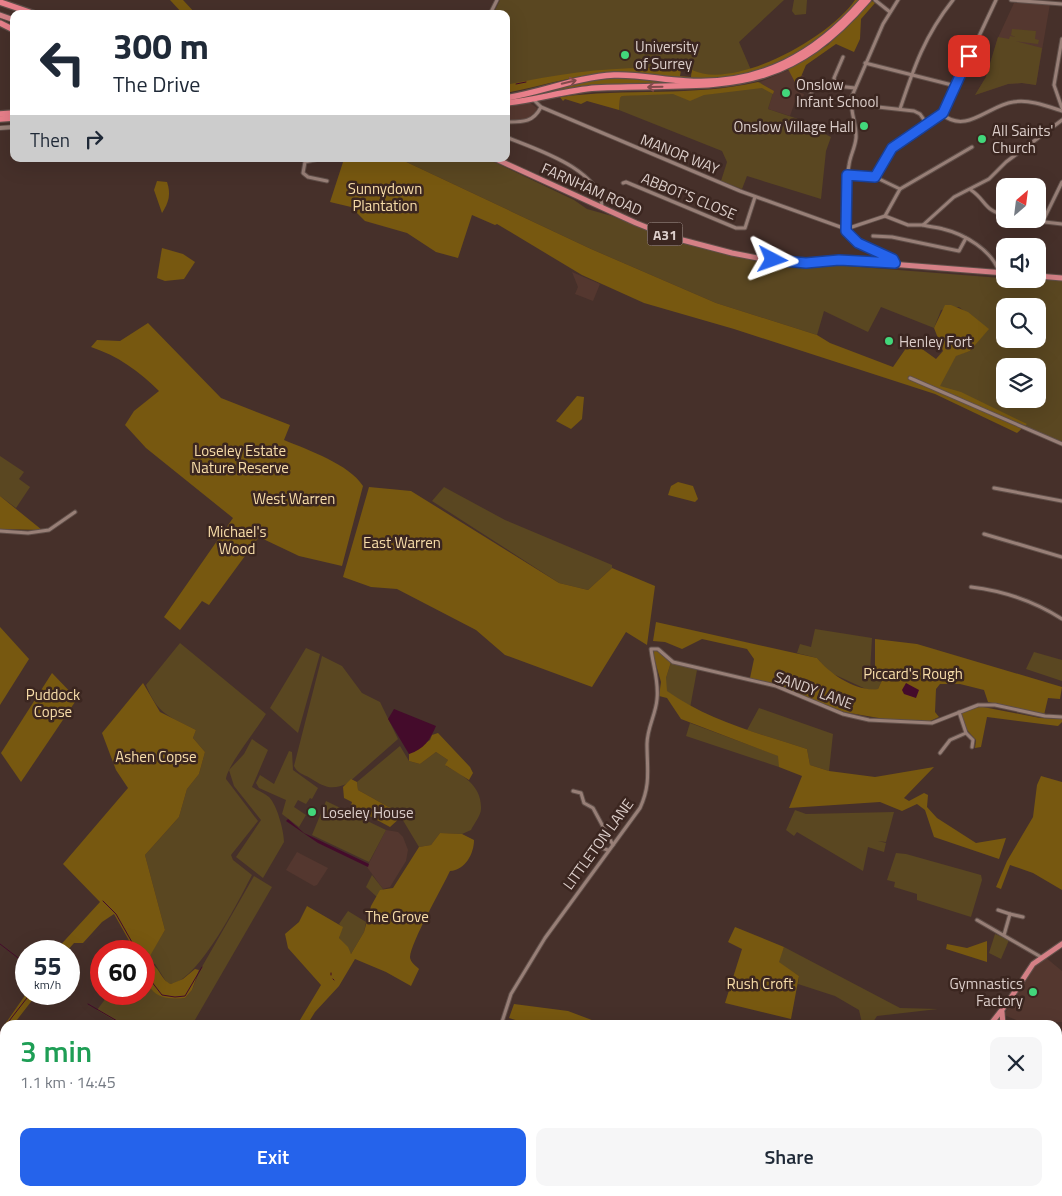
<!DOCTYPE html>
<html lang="en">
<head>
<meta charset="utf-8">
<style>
  :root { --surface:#fff; --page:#f6f6f7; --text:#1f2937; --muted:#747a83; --accent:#2563eb }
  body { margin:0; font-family:"Titillium Web",sans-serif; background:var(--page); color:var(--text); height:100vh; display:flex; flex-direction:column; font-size:19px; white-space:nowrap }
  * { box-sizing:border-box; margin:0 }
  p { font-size:16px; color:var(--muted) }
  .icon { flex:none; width:28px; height:28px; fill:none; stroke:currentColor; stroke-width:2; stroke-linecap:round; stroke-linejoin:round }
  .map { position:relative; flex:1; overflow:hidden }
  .sheet { position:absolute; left:0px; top:1020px; width:1062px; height:176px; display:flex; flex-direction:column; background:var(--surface); border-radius:15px 15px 0 0; box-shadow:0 5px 20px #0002 }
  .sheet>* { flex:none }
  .banner { position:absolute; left:10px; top:10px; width:500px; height:152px; border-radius:10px; box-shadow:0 5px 20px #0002; background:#fff; color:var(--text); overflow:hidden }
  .needle { width:32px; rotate:28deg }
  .buttons { position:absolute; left:996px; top:178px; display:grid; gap:10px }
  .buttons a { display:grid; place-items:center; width:50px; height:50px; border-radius:10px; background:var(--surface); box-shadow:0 5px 20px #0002; font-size:25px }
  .speed { position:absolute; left:15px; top:940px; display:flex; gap:10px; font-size:25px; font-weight:700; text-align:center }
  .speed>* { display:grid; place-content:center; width:65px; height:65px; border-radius:50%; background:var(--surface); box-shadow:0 5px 20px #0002; line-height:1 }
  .speed small { font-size:12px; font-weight:400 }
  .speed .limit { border:8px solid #d22; background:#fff; color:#111 }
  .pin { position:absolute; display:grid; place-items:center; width:42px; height:42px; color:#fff; margin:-21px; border-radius:10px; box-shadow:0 2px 8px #0006 }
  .me { position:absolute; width:55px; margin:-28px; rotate:94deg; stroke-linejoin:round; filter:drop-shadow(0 0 4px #0008) }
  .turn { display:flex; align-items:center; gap:18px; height:105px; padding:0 20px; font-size:22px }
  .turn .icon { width:65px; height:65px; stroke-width:2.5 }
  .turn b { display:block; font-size:35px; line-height:42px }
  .then { display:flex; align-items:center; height:48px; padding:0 20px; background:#0003; gap:10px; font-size:19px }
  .round { display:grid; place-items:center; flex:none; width:52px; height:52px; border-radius:10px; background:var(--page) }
  .headline { display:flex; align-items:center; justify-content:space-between; height:85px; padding:0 20px }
  h1 { font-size:30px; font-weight:600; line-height:38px; color:#1e9e55 }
  .primary-button { display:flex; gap:10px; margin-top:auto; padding:10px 20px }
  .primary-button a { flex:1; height:58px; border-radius:10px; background:var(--accent); color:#fff; font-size:20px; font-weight:600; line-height:58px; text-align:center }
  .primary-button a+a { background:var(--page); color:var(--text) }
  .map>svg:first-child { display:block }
</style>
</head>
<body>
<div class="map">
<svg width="1062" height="1196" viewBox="0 0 1062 1196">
  <rect width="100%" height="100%" fill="#46302a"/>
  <!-- built -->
  <g fill="#54372f">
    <path d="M 1014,3 L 1050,4 L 1036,85 L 1022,83 L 1008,84 L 975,95 L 986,77 L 997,40 Z"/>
    <path d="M 789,70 L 804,76 L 798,92 L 804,94 L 803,98 L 797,96 L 790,116 L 768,109 L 773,93 L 760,82 Z"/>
    <path d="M 530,103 L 537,108 L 534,116 L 526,119 L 506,120 L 506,107 Z"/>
    <path d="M 572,272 L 600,284 L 593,301 L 575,294 L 578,287 Z"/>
    <path d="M 386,830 L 398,832 L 403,837 L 408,850 L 406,861 L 390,887 L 383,889 L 367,867 Z"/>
    <path d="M 297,852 L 328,868 L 317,885 L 314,886 L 286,870 Z"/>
    <path d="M 1045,957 L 1062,971 L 1062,1022 L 1021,1022 L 1004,1015 L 1027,975 Z"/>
    <path d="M 864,1191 L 906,1191 L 900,1196 L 859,1196 Z"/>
  </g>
  <!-- green -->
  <g fill="#5a4721" fill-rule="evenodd">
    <path d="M 500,0 L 784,0 L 739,42 L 751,70 L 735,74 L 691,77 L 692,70 L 681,69 L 680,76 L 634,71 L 606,71 L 506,90 L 506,14 L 493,14 Z"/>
    <path d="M 794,0 L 807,0 L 806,14 L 795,15 L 792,11 Z"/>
    <path d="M 1012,29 L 1036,31 L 1035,39 L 1039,40 L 1038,44 L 1015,41 L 1042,48 L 1036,85 L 1022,83 L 1008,84 L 975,95 L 986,77 L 998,37 L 1009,39 L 1010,36 L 1015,37 L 1011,35 Z"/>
    <path d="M 760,82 L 773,93 L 768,109 L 822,127 L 823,133 L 831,137 L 826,151 L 821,199 L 747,176 L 742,189 L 721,181 L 727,162 L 722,151 L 619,110 L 620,98 L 622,96 L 739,88 Z"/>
    <path d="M 400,159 L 488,159 L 574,200 L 587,209 L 612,216 L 670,240 L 760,262 L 804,266 L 834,265 L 1001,278 L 1002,273 L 1005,274 L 1005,279 L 1038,279 L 1038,277 L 1062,279 L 1062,443 L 1023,427 L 939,386 L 956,355 L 970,351 L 988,329 L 959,307 L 941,310 L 934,328 L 881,307 L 868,332 L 824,311 L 817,335 L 716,303 L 591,249 ZM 1005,306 L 1038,306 L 1038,339 L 1005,339 ZM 1005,366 L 1038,366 L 1038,399 L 1005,399 Z"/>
    <path d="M 0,456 L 24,472 L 19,479 L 30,487 L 16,508 L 0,496 Z"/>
    <path d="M 444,487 L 505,520 L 612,565 L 612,568 L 588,590 L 559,583 L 432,501 Z"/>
    <path d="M 815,629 L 872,638 L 870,671 L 884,676 L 878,689 L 868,690 L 829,672 L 817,658 L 797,653 L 800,644 L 811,647 Z"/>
    <path d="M 180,643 L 266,714 C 257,729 227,766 226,779 L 258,821 L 231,855 L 233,860 L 252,875 C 239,900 199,980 171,984 L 167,983 L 155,964 L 146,961 L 165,930 L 145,855 L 179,817 L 187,789 L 199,774 L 205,752 L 193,738 L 196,730 C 169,716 158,715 146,685 Z"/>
    <path d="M 306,648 L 320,654 L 298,733 L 270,708 Z"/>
    <path d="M 1034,652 L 1062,660 L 1062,681 L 1026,669 Z"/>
    <path d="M 322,656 L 342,666 L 362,693 L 380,702 L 398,739 L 348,783 C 332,791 324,787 310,778 C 303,774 297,773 294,766 Z"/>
    <path d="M 671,662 L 697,670 L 690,708 L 666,691 L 666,678 Z"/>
    <path d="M 759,708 L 833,734 L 829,771 L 810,765 L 807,749 L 747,730 Z"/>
    <path d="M 690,723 L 779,756 L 779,767 L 686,736 Z"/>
    <path d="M 252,739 L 268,750 L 252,787 C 257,790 264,793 269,797 C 277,805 284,831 284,842 L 263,878 L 236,857 L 261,820 L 234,786 L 229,770 L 244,754 Z"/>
    <path d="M 400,746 L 409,761 L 420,764 L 436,752 L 448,760 L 446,766 C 463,775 482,786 481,809 C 481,815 474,824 471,830 L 462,834 L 440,833 L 431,845 L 419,847 L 401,817 L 394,810 L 358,790 L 357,782 Z"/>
    <path d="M 289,751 L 292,752 L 293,770 L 318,788 L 312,799 L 310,798 L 306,804 L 298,800 L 294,807 L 306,815 L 299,827 L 282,814 L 286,800 L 259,788 L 256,783 L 260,775 L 274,784 Z"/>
    <path d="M 326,801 L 386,830 L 369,862 L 312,835 Z"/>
    <path d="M 795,810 L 806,814 L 894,812 L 886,842 L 878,841 L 886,843 L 884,852 L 868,847 L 863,871 L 797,832 L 794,836 L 786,830 Z"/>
    <path d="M 896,853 L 906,854 L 981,875 L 982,880 L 971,917 L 917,900 L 917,894 L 894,887 L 895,882 L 887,880 Z"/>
    <path d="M 372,875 L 383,889 L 377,897 L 366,887 Z"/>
    <path d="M 254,876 L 272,887 L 192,1025 L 122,1025 L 97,1010 L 109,994 L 144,994 L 144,976 C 154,992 164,1000 185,998 L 192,990 L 199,972 Z"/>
    <path d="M 348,911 L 366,922 L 364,932 L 351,954 L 339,938 L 342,927 L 339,924 Z"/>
    <path d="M 995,934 L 1009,940 L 1001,959 L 989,953 Z"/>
    <path d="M 784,947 L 900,1008 L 938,1009 L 877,1016 L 871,1025 L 862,1023 L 859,1010 L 835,996 L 798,984 L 799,976 L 778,962 Z"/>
    <path d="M 0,1039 L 5,1056 L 5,1084 L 0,1085 Z"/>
    <path d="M 1062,1054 L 1062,1196 L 900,1196 L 906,1191 L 1013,1194 L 1013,1191 L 1058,1191 L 1058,1058 Z"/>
  </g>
  <!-- forest -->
  <g fill="#775810">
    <path d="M 170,0 L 183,0 L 196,14 L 183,14 Z"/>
    <path d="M 855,0 L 859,0 C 815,49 761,82 694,79 C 667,77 641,71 614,72 C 578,74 542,86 506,93 L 506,85 C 565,72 620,65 681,69 L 680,76 L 691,77 L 692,70 C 735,91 830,37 855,0 Z"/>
    <path d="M 874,1 L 875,3 L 861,19 L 860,39 L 854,52 L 836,44 L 806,65 L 797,86 L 788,69 L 828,45 L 869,2 Z"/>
    <path d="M 626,77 L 664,81 L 660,85 L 548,94 L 547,90 L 603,78 Z"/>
    <path d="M 758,82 L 774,91 L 773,94 L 762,88 L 704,95 L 690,101 L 673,94 L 622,96 L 620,98 L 619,110 L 587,101 L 581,104 L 565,99 L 563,101 L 560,97 C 626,88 693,97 758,82 Z"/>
    <path d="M 344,159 L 400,159 L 591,249 L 716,303 L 817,335 L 830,343 L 893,367 L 911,341 L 936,359 L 943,351 L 934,328 L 945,305 L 951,305 L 968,312 L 989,329 L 970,351 L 956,356 L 940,386 L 961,392 L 1027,424 L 1017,433 L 935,394 L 734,329 L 644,303 L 582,275 L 497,224 L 495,225 L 472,215 L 458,258 L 436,252 L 407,233 L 365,221 L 351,207 L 330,202 Z"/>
    <path d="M 157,181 L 167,182 C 171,194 169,202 162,213 L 154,190 Z"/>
    <path d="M 162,248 L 183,254 L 195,262 L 184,279 L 165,281 L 157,278 Z"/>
    <path d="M 148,323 L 221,398 L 290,425 L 284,440 C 308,450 349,464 363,486 L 342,566 L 299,556 L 259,537 L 209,605 L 202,601 L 180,630 L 164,617 L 233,518 L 146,448 L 125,425 L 134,411 L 159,391 C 139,371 118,356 91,347 L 97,340 L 120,341 Z"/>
    <path d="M 577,396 L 584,397 L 582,419 L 571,429 L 556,421 Z"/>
    <path d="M 678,482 L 693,486 L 698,499 L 695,502 L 668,495 L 671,486 Z"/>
    <path d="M 369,487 L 411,491 L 559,583 L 588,590 L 612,568 L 655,586 L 647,645 L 626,632 L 592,687 L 505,655 L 476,630 L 397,589 L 371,587 L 343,577 Z"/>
    <path d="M 0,496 L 42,530 L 0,529 Z"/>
    <path d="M 656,622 L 817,658 C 830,674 856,692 878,689 L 884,676 L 875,673 L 875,639 L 917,644 L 1062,687 L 1060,699 L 1048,698 L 1044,715 L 988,702 L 984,690 L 960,684 L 940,684 L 936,689 L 935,712 L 939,717 L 930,721 L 896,721 L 844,712 L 750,678 L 754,659 L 747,649 L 702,639 L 682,649 L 665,642 L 653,641 Z"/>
    <path d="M 0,627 L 29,659 L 0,705 Z"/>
    <path d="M 657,650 L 671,662 L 666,678 L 667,691 C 709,721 758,733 807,749 L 810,765 L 829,771 L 875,777 L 934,767 L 904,798 L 909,801 L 924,793 L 928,795 L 927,807 L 937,818 L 976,843 L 1006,838 L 999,859 L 934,837 L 925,810 L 917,804 L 902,811 L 880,802 L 789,808 L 802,776 L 779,767 L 778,756 L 681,719 L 667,698 L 659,696 L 661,682 L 652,651 Z"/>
    <path d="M 52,673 L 77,699 L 21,782 L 1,753 Z"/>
    <path d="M 143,683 L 160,712 L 196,730 L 193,738 L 205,752 L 199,774 L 187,789 L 179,817 L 145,855 L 165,930 L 147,961 C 161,967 160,980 171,984 L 183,979 L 195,969 L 199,970 L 192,990 L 185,998 C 148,1002 144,983 144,951 L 135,951 L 114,914 L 102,922 L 83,943 L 74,943 L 67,951 L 55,951 L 100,902 L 63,864 L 128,788 L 116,770 L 102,733 Z"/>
    <path d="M 978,706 L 1040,718 L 1062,719 L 1062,722 L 1058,726 L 987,717 L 981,747 L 975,748 L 976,740 L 967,730 L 961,713 Z"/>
    <path d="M 438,733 L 470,767 L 473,773 L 469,780 L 445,765 L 448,760 L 436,752 L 420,764 L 409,761 L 409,754 L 430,740 L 432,735 Z"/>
    <path d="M 1041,776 L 1062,782 L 1062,890 L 1033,873 L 1010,865 L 1001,889 L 996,887 L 1007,861 L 1033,817 L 1037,785 Z"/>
    <path d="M 351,779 L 357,782 L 358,790 L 394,810 L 401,817 L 390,827 L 351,806 L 352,802 L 344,798 L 343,787 Z"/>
    <path d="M 440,833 L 462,834 L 474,840 C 474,854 465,870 450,871 C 442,888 411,942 410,957 C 410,962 416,966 419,969 L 411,986 L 386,972 L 355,959 L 339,986 L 315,1012 L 307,1025 L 297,1025 L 321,985 L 288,948 L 285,934 L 299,922 L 307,906 L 343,927 L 339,938 L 348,947 L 351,954 L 364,932 L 371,906 L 380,890 L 393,888 L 419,847 L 431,845 Z"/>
    <path d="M 735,927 L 784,947 L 779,962 L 799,976 L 791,1019 L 725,1003 L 742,949 L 728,942 Z"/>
    <path d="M 987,941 L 987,962 L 946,949 L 947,944 L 967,948 Z"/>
    <path d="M 26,994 L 37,994 L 13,1025 L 5,1025 L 5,1034 L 1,1030 Z"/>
    <path d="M 514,1004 L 568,1011 L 605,1025 L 531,1025 L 509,1018 Z"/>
  </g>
  <!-- water -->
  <g fill="#440b2b">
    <path d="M 906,683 L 919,690 L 916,698 L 904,694 L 902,690 Z"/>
    <path d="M 394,709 L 436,726 C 430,740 424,749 409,754 L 388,719 Z"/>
    <path d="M 288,819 L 304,833 L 369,864 L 368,867 L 318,843 L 286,821 Z"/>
  </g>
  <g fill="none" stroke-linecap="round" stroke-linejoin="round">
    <!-- stream -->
    <g stroke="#440b2b" stroke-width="1">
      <path d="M 516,84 L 526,82"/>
      <path d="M 103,901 L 116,914 L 137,951"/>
      <path d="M 0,944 L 26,964"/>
      <path d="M 144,972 L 162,995 L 175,997 L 185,996 L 202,967"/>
      <path d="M 331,973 L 331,975"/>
      <path d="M 333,979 L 334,980"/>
      <path d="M 88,1004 L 124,1025"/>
      <path d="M 6,1025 L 30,994"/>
      <path d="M 2,1035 L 5,1026"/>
      <path d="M 2,1039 L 5,1054"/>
      <path d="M 75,1191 L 78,1196"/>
      <path d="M 399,1191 L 405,1196"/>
      <path d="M 1039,1196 L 1057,1191"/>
    </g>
    <defs>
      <g id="minor">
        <path d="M 875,0 L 890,12"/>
        <path d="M 1011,0 L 1062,4"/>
        <path d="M 490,14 L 497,0"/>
        <path d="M 1062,39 L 1054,85 L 1062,108"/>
        <path d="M 865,63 L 956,86"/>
        <path d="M 835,84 L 834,78 L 843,57"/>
        <path d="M 533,99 L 541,107 L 740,191 L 846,229 L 885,216 L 908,225 L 923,225 L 954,197 L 989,179 L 1006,162 L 1062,120"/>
        <path d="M 851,104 L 914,111 L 920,114 L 927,124"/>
        <path d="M 806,106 L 813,89 L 819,84 L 855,88"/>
        <path d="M 900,109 C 914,67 925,35 953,0"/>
        <path d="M 942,114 C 966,135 989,105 1013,102 C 1029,99 1047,106 1062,111"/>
        <path d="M 506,122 C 522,122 533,123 541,107"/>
        <path d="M 506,137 C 535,149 601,169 602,207"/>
        <path d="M 319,159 L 305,162 L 303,173 L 308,177 L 327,181"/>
        <path d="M 847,175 L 875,177 L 900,189"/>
        <path d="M 875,177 L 892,148 L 943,113 L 996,0"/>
        <path d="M 623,183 L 626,182 L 736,228 L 745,228 L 755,197"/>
        <path d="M 971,190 C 986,200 984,211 1005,215"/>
        <path d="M 885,216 L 900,189 L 972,147"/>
        <path d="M 1019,219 L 1062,224"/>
        <path d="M 1043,221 L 1062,182"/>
        <path d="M 923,225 C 930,227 937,227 943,229 C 964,234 992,250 999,272"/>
        <path d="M 873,236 L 892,237 L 959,251 L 966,238"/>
        <path d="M 895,263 L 893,259 L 858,243 L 846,231 C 846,209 845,186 849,165 C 850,156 855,148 856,138 C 857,123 849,111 852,96 L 883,24 L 898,0"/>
        <path d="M 910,378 L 1062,444"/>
        <path d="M 994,488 L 1062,501"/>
        <path d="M 0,531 L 28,533 L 49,530 L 75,512"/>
        <path d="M 984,534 L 1062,557"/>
        <path d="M 971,587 C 1004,591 1034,601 1062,619"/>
        <path d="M 959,712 L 966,733 L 973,740 L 972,747"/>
        <path d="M 940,753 L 950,740 L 966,733"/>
        <path d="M 573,791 L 581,793 L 584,803 L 593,808 L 613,845"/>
        <path d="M 595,846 L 608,850"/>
        <path d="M 998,910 L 1010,914 L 1004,935"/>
        <path d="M 1010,914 L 1023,917"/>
        <path d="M 977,920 L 1041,957"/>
        <path d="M 501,1025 L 511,994 L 545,938 L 640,808 C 651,784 647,769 647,744 C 647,728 656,714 657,699 C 659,681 653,666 651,649 L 658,649 L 673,662 L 776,686 L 843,714 L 869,720 L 932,723 L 978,705 L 995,705 L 1045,716 L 1062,717"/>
        <path d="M 0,1162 L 5,1158"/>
        <path d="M 21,1191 L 23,1196"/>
        <path d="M 29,1196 L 41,1191"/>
        <path d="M 380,1196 L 384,1191"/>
      </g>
      <path id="tertiary" d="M 0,128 L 14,127"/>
      <g id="secondary">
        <path d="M 0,1034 L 5,1039"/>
        <path d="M 153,1191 L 158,1196"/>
      </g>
      <g id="primary">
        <path d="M 0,15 L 14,20"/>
        <path d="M 496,159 L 636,223 L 671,237 L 732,253 L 773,261 L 806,263 L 839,260 L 1005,273"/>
        <path d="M 1038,276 L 1062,278"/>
        <path d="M 1002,1012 L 1003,1025"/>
        <path d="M 990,1025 L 1008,1002 L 1033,964 L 1062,944"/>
        <path d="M 853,1196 L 857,1191"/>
      </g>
      <g id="trunk">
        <path d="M 0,2 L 35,14"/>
        <path d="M 0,23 L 14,30"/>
        <path d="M 506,98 C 543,92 577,77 614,75 C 639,74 662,80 686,81 C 760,86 816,54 863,0"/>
        <path d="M 506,103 C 537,100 566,90 596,88 C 717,82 780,102 868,0"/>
        <path d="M 0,114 L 14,113"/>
        <path d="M 0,119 L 14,118"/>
      </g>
    </defs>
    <!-- minor casing -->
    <use href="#minor" stroke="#604f49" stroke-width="5"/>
    <!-- tertiary casing -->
    <use href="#tertiary" stroke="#604f49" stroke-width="5.5"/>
    <!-- secondary casing -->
    <use href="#secondary" stroke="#604f49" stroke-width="6"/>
    <!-- primary casing -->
    <use href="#primary" stroke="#604f49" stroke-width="7"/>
    <!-- trunk casing -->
    <use href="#trunk" stroke="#604f49" stroke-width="8"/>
    <!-- minor -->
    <use href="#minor" stroke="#987f77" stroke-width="3"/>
    <!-- tertiary -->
    <use href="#tertiary" stroke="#987f77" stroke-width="4"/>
    <!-- secondary -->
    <use href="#secondary" stroke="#b6807e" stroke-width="4.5"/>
    <!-- primary -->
    <use href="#primary" stroke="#d58086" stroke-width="5"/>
    <!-- trunk -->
    <use href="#trunk" stroke="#e9808b" stroke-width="5.5"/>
    <defs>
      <g id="rail">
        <path d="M 1058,1051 L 1062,1047"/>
        <path d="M 894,1196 L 900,1191"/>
      </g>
    </defs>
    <!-- rail casing -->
    <use href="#rail" stroke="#95837e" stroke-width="3"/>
    <!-- rail -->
    <use href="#rail" stroke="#3b2620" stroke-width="1" stroke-dasharray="4" stroke-linecap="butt"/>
  </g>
  <!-- one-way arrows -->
  <defs><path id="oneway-shaft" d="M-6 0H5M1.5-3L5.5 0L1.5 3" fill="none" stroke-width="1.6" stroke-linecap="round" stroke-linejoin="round" transform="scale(1.25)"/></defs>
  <g stroke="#814a4b">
    <use href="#oneway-shaft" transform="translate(569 82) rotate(-14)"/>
    <use href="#oneway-shaft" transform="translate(655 87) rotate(179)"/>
  </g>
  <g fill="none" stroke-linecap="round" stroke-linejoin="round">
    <defs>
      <path id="route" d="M 773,260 L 806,263 L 839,260 L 895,263 L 893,259 L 858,243 L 846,231 L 847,175 L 875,177 L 892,148 L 943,113 L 969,56"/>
    </defs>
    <!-- route casing -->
    <use href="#route" stroke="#184099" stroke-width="12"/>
    <!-- route -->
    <use href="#route" stroke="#2563eb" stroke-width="9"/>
  </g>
  <!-- markers -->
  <g fill="#42d77b" stroke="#3b2620" stroke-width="2">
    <circle cx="625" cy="55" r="5"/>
    <circle cx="786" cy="93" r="5"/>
    <circle cx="864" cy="126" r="5"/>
    <circle cx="982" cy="139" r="5"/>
    <circle cx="889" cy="341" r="5"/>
    <circle cx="312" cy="812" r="5"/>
    <circle cx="1033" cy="992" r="5"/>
  </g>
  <g text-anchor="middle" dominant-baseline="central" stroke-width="5" stroke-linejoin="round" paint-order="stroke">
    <!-- shield labels -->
    <rect fill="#3b2620" stroke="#ac9c97" stroke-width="1" x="647.5" y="222.5" width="35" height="23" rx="4"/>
    <g font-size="14" font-weight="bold" fill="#dcceca">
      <text x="665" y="234">A31</text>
    </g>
    <!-- poi labels -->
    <g font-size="15" fill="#dcceca" stroke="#3b2620" text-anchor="start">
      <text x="635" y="46">University<tspan x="635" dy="17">of Surrey</tspan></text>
      <text x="796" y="84">Onslow<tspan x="796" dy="17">Infant School</tspan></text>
      <text x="854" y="126" text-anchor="end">Onslow Village Hall</text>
      <text x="992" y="130">All Saints'<tspan x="992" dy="17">Church</tspan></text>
      <text x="899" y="341">Henley Fort</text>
      <text x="322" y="812">Loseley House</text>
      <text x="1023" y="983" text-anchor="end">Gymnastics<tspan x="1023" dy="17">Factory</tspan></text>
    </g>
    <!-- street labels -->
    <g font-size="15" fill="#dcceca" stroke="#3b2620">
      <text transform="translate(680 154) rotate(22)">MANOR WAY</text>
      <text transform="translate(592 189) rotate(24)">FARNHAM ROAD</text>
      <text transform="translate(689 196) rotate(22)">ABBOT'S CLOSE</text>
      <text transform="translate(814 690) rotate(20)">SANDY LANE</text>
      <text transform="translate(598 844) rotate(-54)">LITTLETON LANE</text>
    </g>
    <!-- park labels -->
    <g font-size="15" fill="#f8dda9" stroke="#3b2620">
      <text x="385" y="188">Sunnydown<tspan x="385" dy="17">Plantation</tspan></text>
      <text x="240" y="450">Loseley Estate<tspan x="240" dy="17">Nature Reserve</tspan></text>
      <text x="294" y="498">West Warren</text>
      <text x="237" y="531">Michael's<tspan x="237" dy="17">Wood</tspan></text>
      <text x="402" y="542">East Warren</text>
      <text x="913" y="673">Piccard's Rough</text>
      <text x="53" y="694">Puddock<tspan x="53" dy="17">Copse</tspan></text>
      <text x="156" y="756">Ashen Copse</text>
      <text x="397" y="916">The Grove</text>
      <text x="760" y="983">Rush Croft</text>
    </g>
  </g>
</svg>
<div class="buttons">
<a><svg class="needle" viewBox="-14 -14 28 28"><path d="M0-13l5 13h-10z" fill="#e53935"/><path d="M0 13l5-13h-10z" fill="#747a83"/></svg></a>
<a><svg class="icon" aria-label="sound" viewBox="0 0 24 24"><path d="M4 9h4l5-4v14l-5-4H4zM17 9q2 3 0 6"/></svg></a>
<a><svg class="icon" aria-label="search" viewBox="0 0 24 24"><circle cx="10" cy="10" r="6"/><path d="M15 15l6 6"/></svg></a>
<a><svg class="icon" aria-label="layers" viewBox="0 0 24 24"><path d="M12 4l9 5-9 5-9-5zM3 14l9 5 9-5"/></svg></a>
</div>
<div class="speed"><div>55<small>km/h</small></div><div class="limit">60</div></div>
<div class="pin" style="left:969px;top:56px;background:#d93025"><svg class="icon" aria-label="arrive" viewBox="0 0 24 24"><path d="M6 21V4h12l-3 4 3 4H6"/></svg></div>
<svg class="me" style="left:773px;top:260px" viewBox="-20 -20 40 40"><path d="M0-17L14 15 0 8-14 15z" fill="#2563eb" stroke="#fff" stroke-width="4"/></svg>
<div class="banner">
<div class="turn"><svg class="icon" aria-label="left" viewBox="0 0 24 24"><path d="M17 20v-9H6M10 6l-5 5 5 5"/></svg><div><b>300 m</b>The Drive</div></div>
<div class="then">Then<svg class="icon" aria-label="right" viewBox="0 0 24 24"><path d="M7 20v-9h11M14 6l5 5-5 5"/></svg></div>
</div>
<section class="sheet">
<div class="headline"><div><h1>3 min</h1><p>1.1 km · 14:45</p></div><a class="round"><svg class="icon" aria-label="close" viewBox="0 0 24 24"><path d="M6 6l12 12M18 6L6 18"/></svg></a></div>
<div class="primary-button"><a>Exit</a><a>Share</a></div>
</section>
</div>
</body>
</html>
